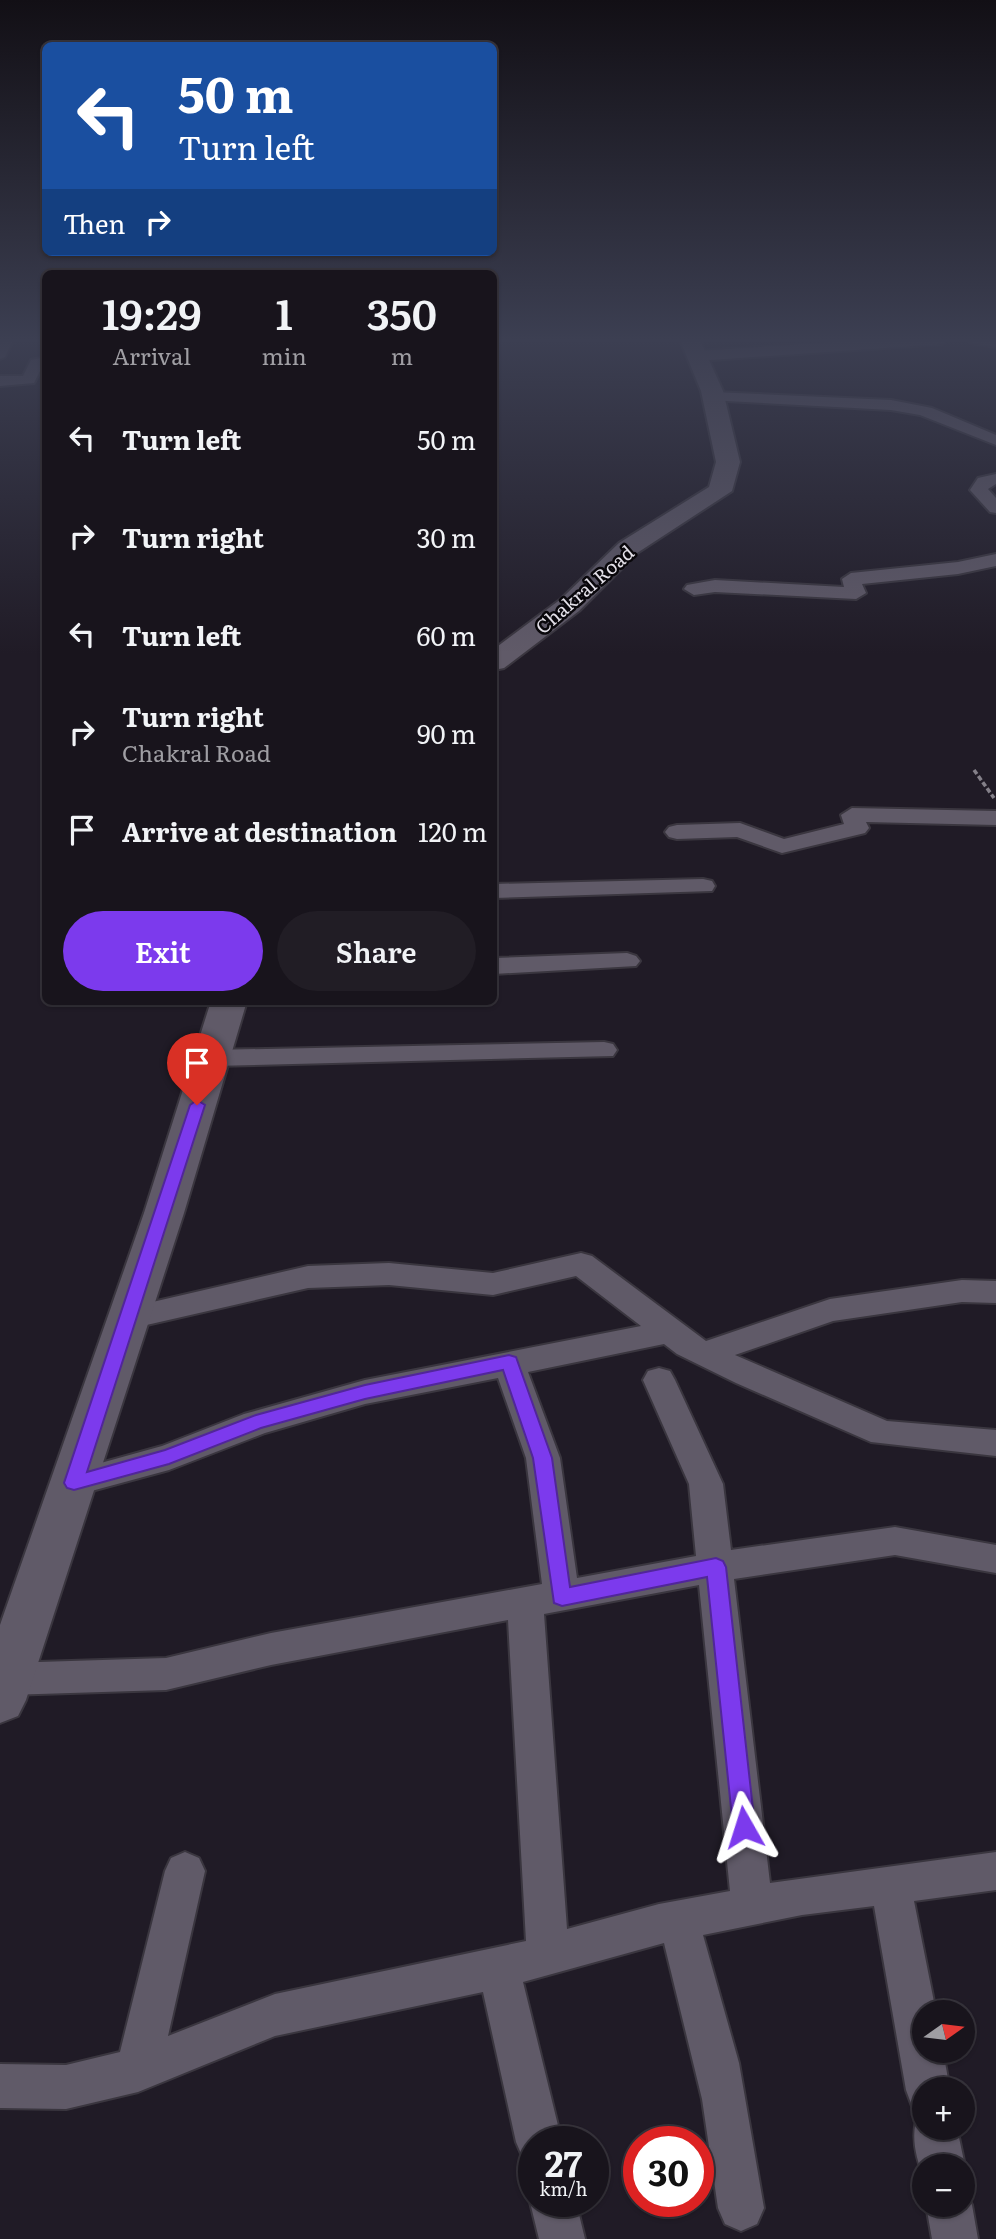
<!DOCTYPE html>
<html lang="en">
<head>
<meta charset="utf-8">
<style>
  :root { --surface:#18141c; --page:#211d25; --text:#f1f3f6; --muted:#9f9ea3; --line:#36333b; --accent:#7c3aed }
  body { margin:0; font-family:Literata,serif; background:var(--page); color:var(--text); height:100vh; display:flex; flex-direction:column; font-size:26px; white-space:nowrap }
  * { box-sizing:border-box; margin:0 }
  p { font-size:23px; color:var(--muted) }
  .icon { flex:none; width:38px; height:38px; fill:none; stroke:currentColor; stroke-width:2; stroke-linecap:round; stroke-linejoin:round }
  .map { position:relative; flex:1; overflow:hidden }
  .sheet { position:absolute; left:42px; top:270px; width:455px; height:735px; display:flex; flex-direction:column; background:var(--surface); border-radius:10px; box-shadow:0 2px 5px #0004,0 0 0 2px var(--line) }
  .sheet>* { flex:none }
  .top-card { position:absolute; left:42px; top:42px; width:455px; height:214px; border-radius:10px; box-shadow:0 2px 5px #0004,0 0 0 2px var(--line); background:#1a4fa0; color:#fff; overflow:hidden }
  .needle { width:46px; rotate:76deg }
  .tools { position:absolute; left:912px; top:2000px; display:grid; gap:14px }
  .tools a { display:grid; place-items:center; width:63px; height:63px; border-radius:50%; background:var(--surface); box-shadow:0 2px 5px #0004,0 0 0 2px var(--line); font-size:35px }
  .speed { position:absolute; left:518px; top:2126px; display:flex; gap:14px; font-size:35px; font-weight:700; text-align:center }
  .speed>* { display:grid; place-content:center; width:91px; height:91px; border-radius:50%; background:var(--surface); box-shadow:0 2px 5px #0004,0 0 0 2px var(--line); line-height:1 }
  .speed small { font-size:18px; font-weight:400 }
  .speed .limit { border:10px solid #d22; background:#fff; color:#111 }
  .pin { position:absolute; display:grid; place-items:center; width:60px; height:60px; color:#fff; margin:-72px -30px; border-radius:50% 50% 50% 0; rotate:-45deg; box-shadow:0 0 7px #0007 }
  .pin .icon { rotate:45deg }
  .me { position:absolute; width:77px; margin:-38px; rotate:354deg; stroke-linejoin:round; filter:drop-shadow(0 0 5px #0008) }
  .turn { display:flex; align-items:center; gap:24px; height:147px; padding:0 21px; font-size:32px }
  .turn .icon { width:91px; height:91px; stroke-width:2.5 }
  .turn b { display:block; font-size:49px; line-height:60px }
  .then { display:flex; align-items:center; height:66px; padding:0 21px; background:#0003; gap:14px; font-size:26px }
  .eta { display:flex; justify-content:space-evenly; align-items:center; height:119px; text-align:center }
  .eta b { font-size:42px; font-weight:600; line-height:49px }
  .action { display:flex; gap:14px; margin-top:auto; padding:14px 21px }
  .action a { flex:1; height:80px; border-radius:42px; background:var(--accent); color:#fff; font-size:28px; font-weight:600; line-height:80px; text-align:center }
  .action a+a { background:var(--page); color:var(--text) }
  ul { padding:0; list-style:none }
  li { display:flex; align-items:center; gap:21px; height:98px; padding:0 21px }
  li div { flex:1 }
  li b { display:block; font-size:26px }
  li em { font-style:normal }
  .map>svg:first-child { display:block }
</style>
</head>
<body>
<div class="map">
<svg width="996" height="2239" viewBox="0 0 996 2239">
  <rect width="100%" height="100%" fill="#201b26"/>
  <g fill="none" stroke-linecap="round" stroke-linejoin="round">
    <defs>
      <g id="street">
        <path d="M 0,340 L 13,340 L 5,357 L 0,359 Z"/>
        <path d="M 868,340 L 949,340 L 942,344 L 697,361 L 689,356 L 697,351 Z"/>
        <path d="M 969,340 L 996,340 L 996,347 L 971,343 Z"/>
        <path d="M 46,357 L 46,367 L 42,367 L 34,383 L 0,386 L 0,376 L 23,376 L 31,360 Z"/>
        <path d="M 713,392 L 891,400 L 932,408 L 996,435 L 996,445 L 920,415 L 891,410 L 707,400 L 705,397 Z"/>
        <path d="M 996,474 L 996,484 L 988,489 L 996,498 L 996,513 L 990,512 L 970,490 L 978,478 Z"/>
        <path d="M 996,554 L 996,566 L 958,574 L 862,584 L 866,593 L 856,599 L 715,592 L 694,595 L 684,589 L 687,585 L 715,580 L 844,587 L 842,579 L 851,573 L 958,562 Z"/>
        <path d="M 852,808 L 996,811 L 996,825 L 866,822 L 869,828 L 865,833 L 782,853 L 737,837 L 677,839 L 669,837 L 665,832 L 669,827 L 677,825 L 740,823 L 784,839 L 844,824 L 841,815 Z"/>
        <path d="M 703,879 L 712,881 L 715,886 L 712,891 L 494,898 L 494,884 Z"/>
        <path d="M 627,953 L 636,956 L 640,961 L 636,966 L 494,974 L 494,958 Z"/>
        <path d="M 604,1042 L 613,1044 L 617,1050 L 613,1056 L 212,1066 L 202,1064 L 199,1058 L 202,1052 L 212,1050 Z"/>
        <path d="M 581,1253 L 592,1256 L 706,1341 L 830,1299 L 962,1280 L 996,1281 L 996,1303 L 962,1302 L 833,1321 L 735,1355 L 887,1421 L 996,1430 L 996,1456 L 871,1442 L 736,1383 L 677,1354 L 664,1344 L 528,1372 L 560,1458 L 577,1578 L 696,1556 L 689,1484 L 643,1380 L 648,1371 L 659,1368 L 670,1371 L 675,1380 L 723,1484 L 731,1550 L 895,1527 L 996,1545 L 996,1573 L 895,1555 L 734,1579 L 770,1883 L 996,1852 L 996,1890 L 914,1901 L 936,2012 L 924,2012 L 924,2051 L 943,2051 L 950,2090 L 924,2090 L 924,2128 L 957,2128 L 965,2166 L 962,2172 L 962,2166 L 924,2166 L 924,2178 C 915,2156 910,2133 919,2112 L 923,2110 L 912,2106 L 906,2090 L 874,1906 L 802,1915 L 703,1935 L 739,2063 L 764,2208 L 757,2224 L 741,2231 L 725,2224 L 718,2208 L 702,2099 L 664,1943 L 523,1982 L 562,2142 L 534,2142 L 534,2162 L 523,2158 L 516,2142 L 483,1992 L 275,2036 L 138,2092 L 66,2109 L 0,2108 L 0,2064 L 66,2065 L 120,2052 L 165,1871 L 171,1858 L 185,1852 L 199,1858 L 205,1871 L 168,2036 L 275,1994 L 526,1941 L 508,1620 L 271,1665 L 166,1690 L 7,1695 L 0,1693 L 0,1665 L 7,1663 L 166,1658 L 271,1633 L 542,1584 L 526,1458 L 498,1378 L 365,1404 L 265,1433 L 169,1470 L 73,1496 L 61,1492 L 56,1483 L 61,1474 L 162,1446 L 244,1414 L 365,1380 L 641,1326 L 576,1276 L 493,1295 L 389,1285 L 308,1288 L 129,1329 L 118,1326 L 113,1318 L 118,1310 L 308,1266 L 389,1263 L 493,1273 ZM 699,1585 L 730,1891 L 659,1904 L 567,1929 L 544,1614 Z"/>
        <path d="M 962,2187 L 972,2205 L 978,2239 L 932,2239 L 926,2205 L 962,2205 Z"/>
        <path d="M 534,2193 L 534,2202 L 576,2202 L 585,2239 L 539,2239 L 530,2202 Z"/>
      </g>
      <g id="secondary">
        <path d="M 680,340 L 700,340 L 723,391 L 740,462 L 732,491 L 637,553 L 579,611 L 504,668 L 494,670 L 494,649 L 561,599 L 619,543 L 709,487 L 716,462 L 701,391 Z"/>
        <path d="M 211,1001 L 247,1001 L 184,1213 L 26,1700 L 18,1716 L 0,1723 L 0,1625 L 144,1213 Z"/>
      </g>
    </defs>
    <!-- street casing -->
    <use href="#street" stroke="#3a363f" stroke-width="4"/>
    <!-- secondary casing -->
    <use href="#secondary" stroke="#3a363f" stroke-width="4"/>
    <!-- path -->
    <path stroke="#848089" stroke-width="3.5" stroke-dasharray="5 2.5" stroke-linecap="butt" d="M 974,770 L 994,798"/>
    <!-- street -->
    <use href="#street" fill="#605a68" fill-rule="evenodd"/>
    <!-- secondary -->
    <use href="#secondary" fill="#605a68" fill-rule="evenodd"/>
  </g>
  <!-- sky -->
  <linearGradient id="sky" x2="0" y2="1"><stop stop-color="#120f15"/><stop offset="0.52" stop-color="#3c3f52"/><stop offset="1" stop-color="#3c3f52" stop-opacity="0"/></linearGradient>
  <rect width="996" height="654" fill="url(#sky)"/>
  <!-- route -->
  <path fill="#7c3aed" stroke="#51269a" stroke-width="2" d="M 197,1100 L 205,1105 L 87,1472 L 165,1450 L 256,1415 L 365,1385 L 509,1355 L 516,1357 L 552,1458 L 570,1587 L 716,1558 L 723,1561 L 726,1567 L 755,1827 L 752,1835 L 744,1838 L 736,1835 L 733,1827 L 707,1577 L 562,1606 L 554,1603 L 533,1458 L 503,1370 L 365,1399 L 261,1428 L 169,1464 L 74,1490 L 67,1488 L 64,1483 L 190,1105 Z"/>
  <g text-anchor="middle" dominant-baseline="central" stroke-width="5" stroke-linejoin="round" paint-order="stroke">
    <!-- far-street labels -->
    <g font-size="19" fill="#e4e1e9" stroke="#09070b">
      <text transform="translate(584 589) rotate(-41)">Chakral Road</text>
    </g>
  </g>
</svg>
<div class="tools">
<a><svg class="needle" viewBox="-14 -14 28 28"><path d="M0-13l5 13h-10z" fill="#e53935"/><path d="M0 13l5-13h-10z" fill="#9f9ea3"/></svg></a>
<a>+</a>
<a>−</a>
</div>
<div class="speed"><div>27<small>km/h</small></div><div class="limit">30</div></div>
<div class="pin" style="left:197px;top:1105px;background:#d93025"><svg class="icon" aria-label="arrive" viewBox="0 0 24 24"><path d="M6 21V4h12l-3 4 3 4H6"/></svg></div>
<svg class="me" style="left:744px;top:1827px" viewBox="-20 -20 40 40"><path d="M0-17L14 15 0 8-14 15z" fill="#7c3aed" stroke="#fff" stroke-width="4"/></svg>
<div class="top-card">
<div class="turn"><svg class="icon" aria-label="left" viewBox="0 0 24 24"><path d="M17 20v-9H6M10 6l-5 5 5 5"/></svg><div><b>50 m</b>Turn left</div></div>
<div class="then">Then<svg class="icon" aria-label="right" viewBox="0 0 24 24"><path d="M7 20v-9h11M14 6l5 5-5 5"/></svg></div>
</div>
<section class="sheet">
<div class="eta">
<div><b>19:29</b><p>Arrival</p></div>
<div><b>1</b><p>min</p></div>
<div><b>350</b><p>m</p></div>
</div>
<ul>
<li><svg class="icon" aria-label="left" viewBox="0 0 24 24"><path d="M17 20v-9H6M10 6l-5 5 5 5"/></svg><div><b>Turn left</b></div><em>50 m</em></li>
<li><svg class="icon" aria-label="right" viewBox="0 0 24 24"><path d="M7 20v-9h11M14 6l5 5-5 5"/></svg><div><b>Turn right</b></div><em>30 m</em></li>
<li><svg class="icon" aria-label="left" viewBox="0 0 24 24"><path d="M17 20v-9H6M10 6l-5 5 5 5"/></svg><div><b>Turn left</b></div><em>60 m</em></li>
<li><svg class="icon" aria-label="right" viewBox="0 0 24 24"><path d="M7 20v-9h11M14 6l5 5-5 5"/></svg><div><b>Turn right</b><p>Chakral Road</p></div><em>90 m</em></li>
<li><svg class="icon" aria-label="arrive" viewBox="0 0 24 24"><path d="M6 21V4h12l-3 4 3 4H6"/></svg><div><b>Arrive at destination</b></div><em>120 m</em></li>
</ul>
<div class="action"><a>Exit</a><a>Share</a></div>
</section>
</div>
</body>
</html>
